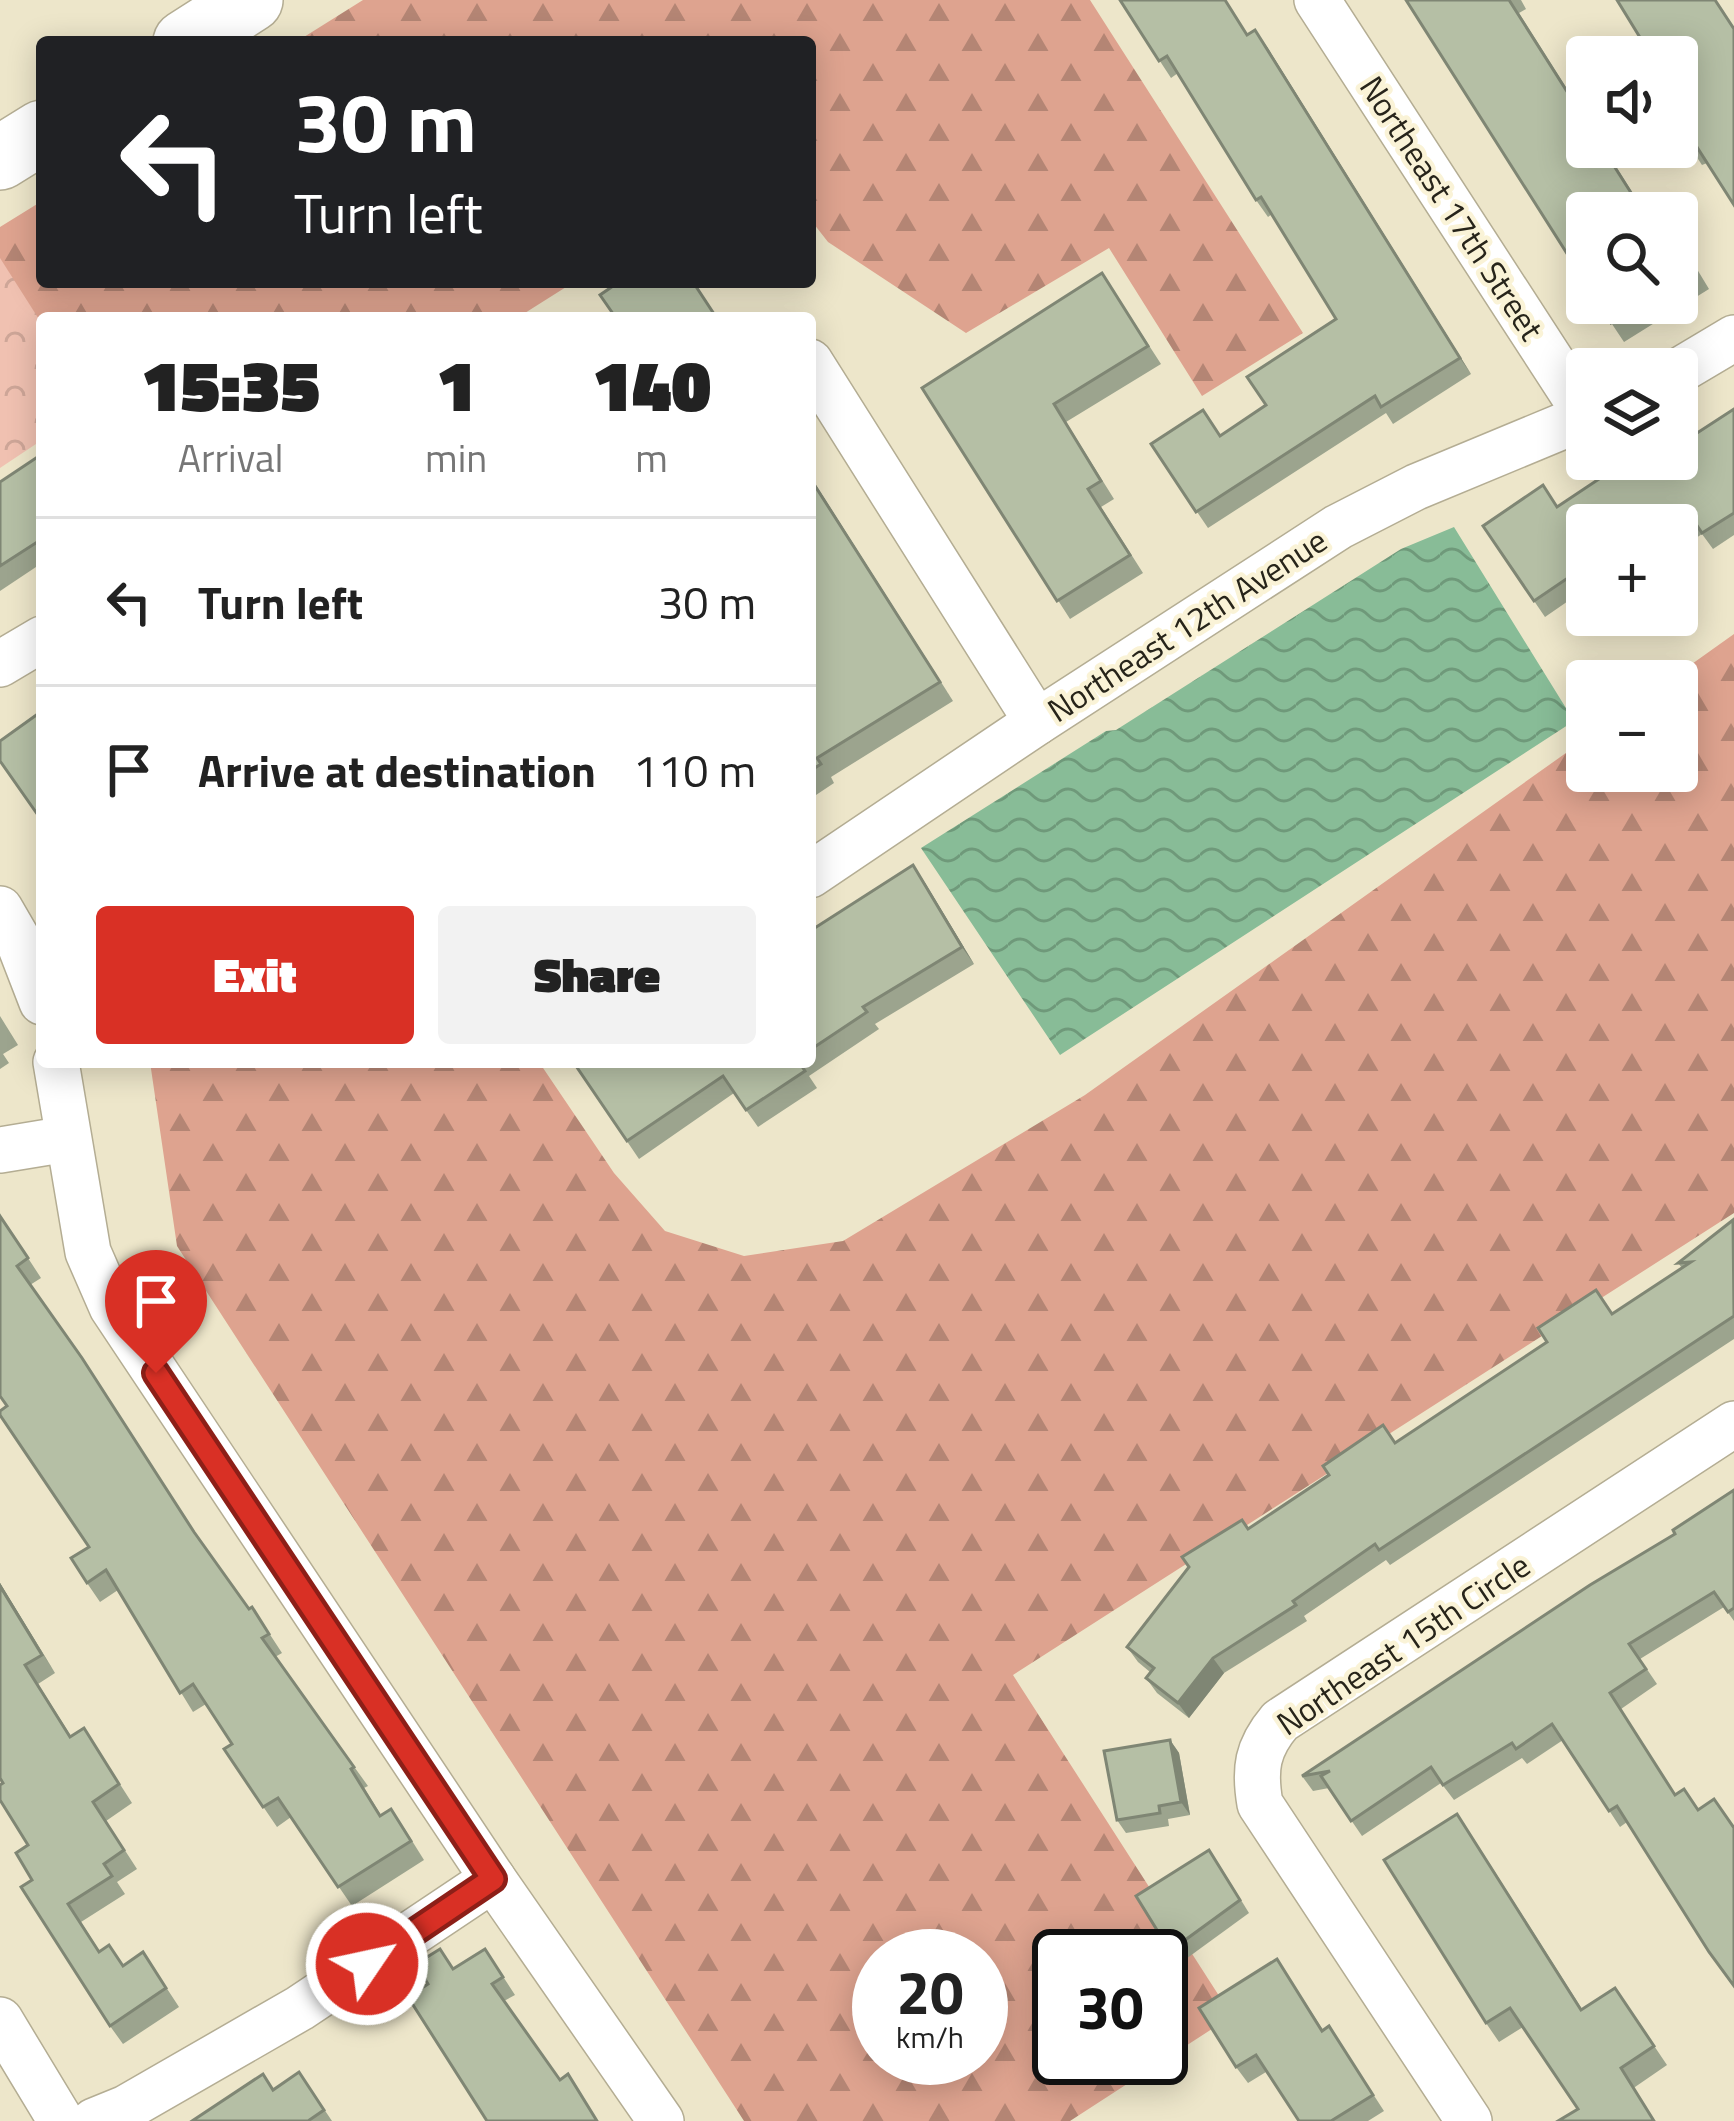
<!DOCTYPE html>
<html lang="en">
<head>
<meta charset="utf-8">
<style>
  :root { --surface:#fff; --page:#f2f2f2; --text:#222; --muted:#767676; --line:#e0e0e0; --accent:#d93025 }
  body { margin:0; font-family:"Titillium Web",sans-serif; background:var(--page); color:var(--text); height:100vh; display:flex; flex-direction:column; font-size:45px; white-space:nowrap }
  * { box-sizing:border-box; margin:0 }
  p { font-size:39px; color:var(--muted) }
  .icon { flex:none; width:66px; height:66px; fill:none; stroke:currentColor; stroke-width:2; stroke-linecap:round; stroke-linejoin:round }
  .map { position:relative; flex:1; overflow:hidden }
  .sheet { position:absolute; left:36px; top:312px; width:780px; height:756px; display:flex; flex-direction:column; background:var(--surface); border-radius:12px; box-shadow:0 6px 30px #0003 }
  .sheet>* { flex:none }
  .guide { position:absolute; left:36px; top:36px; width:780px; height:252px; border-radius:12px; box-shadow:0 6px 30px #0003; background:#202124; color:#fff; overflow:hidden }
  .buttons { position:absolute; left:1566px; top:36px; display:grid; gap:24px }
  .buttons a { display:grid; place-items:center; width:132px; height:132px; border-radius:12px; background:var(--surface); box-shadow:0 6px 30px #0003; font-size:60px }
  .speed { position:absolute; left:852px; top:1929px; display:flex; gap:24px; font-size:60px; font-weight:700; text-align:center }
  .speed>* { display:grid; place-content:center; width:156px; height:156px; border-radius:50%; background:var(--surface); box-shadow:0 6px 30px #0003; line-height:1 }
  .speed small { font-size:30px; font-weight:400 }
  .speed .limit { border:6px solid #111; border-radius:18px; background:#fff; color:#111 }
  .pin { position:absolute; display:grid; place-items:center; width:102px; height:102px; color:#fff; margin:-123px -51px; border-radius:50% 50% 50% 0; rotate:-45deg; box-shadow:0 0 12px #0007 }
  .pin .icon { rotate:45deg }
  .me { position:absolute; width:132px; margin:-66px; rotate:56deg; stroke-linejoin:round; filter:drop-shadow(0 0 9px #0008) }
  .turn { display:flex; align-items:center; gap:42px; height:252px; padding:0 60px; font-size:54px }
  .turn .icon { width:156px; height:156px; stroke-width:2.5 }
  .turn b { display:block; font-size:84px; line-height:102px }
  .eta { display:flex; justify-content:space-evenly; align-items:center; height:204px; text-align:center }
  .eta b { font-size:72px; font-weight:800; line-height:84px }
  .action { display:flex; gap:24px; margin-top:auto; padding:24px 60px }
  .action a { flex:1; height:138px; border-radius:12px; background:var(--accent); color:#fff; font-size:48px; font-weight:800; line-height:138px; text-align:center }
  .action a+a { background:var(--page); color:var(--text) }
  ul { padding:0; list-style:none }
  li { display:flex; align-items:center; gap:36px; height:168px; padding:0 60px; border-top:3px solid var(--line) }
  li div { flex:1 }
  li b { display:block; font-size:45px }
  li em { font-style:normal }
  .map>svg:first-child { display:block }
</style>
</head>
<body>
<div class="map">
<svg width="1734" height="2121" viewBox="0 0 1734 2121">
  <defs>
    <pattern id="forest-firs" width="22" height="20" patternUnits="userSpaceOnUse" patternTransform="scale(3)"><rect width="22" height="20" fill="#dea38f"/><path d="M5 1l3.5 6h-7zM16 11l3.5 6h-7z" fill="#b48574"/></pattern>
    <pattern id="park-crowns" width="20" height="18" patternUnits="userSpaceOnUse" patternTransform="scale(3)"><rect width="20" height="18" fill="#f0c1b1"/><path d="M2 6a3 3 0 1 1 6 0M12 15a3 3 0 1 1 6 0" fill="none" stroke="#cea698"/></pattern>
    <pattern id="water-waves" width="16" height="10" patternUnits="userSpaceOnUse" patternTransform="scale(3)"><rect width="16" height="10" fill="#88bc97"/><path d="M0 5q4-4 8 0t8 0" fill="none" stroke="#6f997a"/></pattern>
  </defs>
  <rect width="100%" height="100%" fill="#ede6ca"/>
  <!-- forest -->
  <g fill="url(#forest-firs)" fill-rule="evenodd">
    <path d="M 363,0 L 1090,0 L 1303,333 L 1202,396 L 1109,248 L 966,333 L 828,242 L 810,219 L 810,42 L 296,42 Z"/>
    <path d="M 42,201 L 42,282 L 574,282 L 517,318 L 42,318 L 42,326 L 0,275 L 0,227 Z"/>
    <path d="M 1734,634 L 1734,1213 L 1013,1675 L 1232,2016 L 1070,2121 L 744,2121 L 177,1246 L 150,1062 L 539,1062 L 614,1173 L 665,1231 L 744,1256 L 843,1241 L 1085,1095 L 1587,738 L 1587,771 L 1677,771 L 1677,681 L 1668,681 ZM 879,1956 L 981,1956 L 981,2058 L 879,2058 ZM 1059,1956 L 1161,1956 L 1161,2058 L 1059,2058 Z"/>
  </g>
  <!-- park -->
  <path fill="url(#park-crowns)" d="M 0,258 L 42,324 L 42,440 L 0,468 Z"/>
  <!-- water -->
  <path fill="url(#water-waves)" d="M 1454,527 L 1574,721 L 1060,1055 L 921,848 L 1106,731 L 1116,730 L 1401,549 Z"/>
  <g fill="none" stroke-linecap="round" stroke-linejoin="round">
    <defs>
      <g id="minor">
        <path d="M 1317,0 L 1587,416"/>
        <path d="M 810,362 L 1037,722"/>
        <path d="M 1677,372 L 1734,338"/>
        <path d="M 0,664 L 42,639"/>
        <path d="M 810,875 L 1037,722 L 1338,527 L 1416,487 L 1587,416"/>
        <path d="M 0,909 L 18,940 L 42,1002"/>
        <path d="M 56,1062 L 88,1252 L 112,1307 L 493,1879 L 661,2121"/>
        <path d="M 0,1150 L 67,1139"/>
        <path d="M 0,2020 L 61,2121"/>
        <path d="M 94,2121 L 126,2108 L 300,2008 L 493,1879"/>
        <path d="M 1469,2121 L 1260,1804 C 1254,1769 1257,1748 1280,1721 L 1734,1424"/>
      </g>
      <g id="secondary">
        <path d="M 185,42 L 251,0"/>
        <path d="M 0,158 L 42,132"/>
      </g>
    </defs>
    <!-- minor casing -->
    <use href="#minor" stroke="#b4ad93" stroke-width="48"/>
    <!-- secondary casing -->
    <use href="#secondary" stroke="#b4ad93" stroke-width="66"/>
    <!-- minor -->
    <use href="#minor" stroke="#fff" stroke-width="45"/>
    <!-- secondary -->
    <use href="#secondary" stroke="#fff" stroke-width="63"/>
  </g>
  <!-- wall -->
  <g fill="#9ca48e">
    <path d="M 1120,0 L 1248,34 L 1267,47 L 1471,374 L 1393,424 L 1386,413 L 1208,528 L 1151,444 L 1221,436 L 1266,405 L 1336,319 L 1272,214 L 1268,217 L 1256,200 L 1178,73 L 1171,78 Z"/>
    <path d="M 1406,0 L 1521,0 L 1526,9 L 1519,13 L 1641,206 L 1652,199 L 1662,213 L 1587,213 Z"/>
    <path d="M 1717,0 L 1707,163 L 1702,165 L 1677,127 Z"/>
    <path d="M 1677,236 L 1709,289 L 1624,342 L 1598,303 L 1677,303 Z"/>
    <path d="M 1102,273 L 1161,364 L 1066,422 L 1114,499 L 1101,507 L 1143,573 L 1070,619 L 922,388 Z"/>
    <path d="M 1734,409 L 1734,535 L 1713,549 L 1702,534 L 1677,551 L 1677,525 L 1587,525 L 1587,588 L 1545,617 L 1483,526 L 1558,507 L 1638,470 Z"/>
    <path d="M 42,454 L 42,563 L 0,591 L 0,482 Z"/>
    <path d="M 810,476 L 953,701 L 831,777 L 834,783 L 810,799 Z"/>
    <path d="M 925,883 L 974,964 L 875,1024 L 879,1029 L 809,1076 L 817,1088 L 758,1127 L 734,1093 L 639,1159 L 574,1063 L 810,1062 L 810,931 Z"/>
    <path d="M 0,1016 L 18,1045 L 3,1054 L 9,1063 L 0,1069 Z"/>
    <path d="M 0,1215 L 41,1278 L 30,1285 L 205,1548 L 249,1609 L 252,1607 L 282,1653 L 275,1657 L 368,1786 L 364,1788 L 381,1815 L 404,1828 L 424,1860 L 352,1906 L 291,1817 L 277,1827 L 224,1749 L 232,1744 L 206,1704 L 193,1712 L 118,1590 L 100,1602 L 87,1583 L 89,1547 L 7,1407 Z"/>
    <path d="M 1734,1221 L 1734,1339 L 1390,1565 L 1386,1560 L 1304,1616 L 1307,1621 L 1224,1673 L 1189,1718 L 1157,1693 L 1146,1678 L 1150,1672 L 1138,1662 L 1127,1647 L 1248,1529 L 1613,1314 L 1682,1268 L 1678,1263 Z"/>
    <path d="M 1734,1490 L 1734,1621 L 1724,1607 L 1640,1659 L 1657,1684 L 1621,1709 L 1675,1794 L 1698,1810 L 1734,1828 L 1627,1822 L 1620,1827 L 1563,1740 L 1527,1764 L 1522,1758 L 1454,1800 L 1441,1783 L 1362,1836 L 1329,1788 L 1313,1791 L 1302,1776 L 1675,1534 Z"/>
    <path d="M 0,1583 L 55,1673 L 38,1684 L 71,1736 L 84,1728 L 132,1803 L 106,1821 L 137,1869 L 117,1882 L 125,1894 L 81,1922 L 100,1952 L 123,1965 L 143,1952 L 179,2007 L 123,2044 L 110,2026 L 32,1880 L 28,1845 L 3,1783 Z"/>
    <path d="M 1170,1740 L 1179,1753 L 1190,1815 L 1168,1819 L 1169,1826 L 1126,1833 L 1117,1820 Z"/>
    <path d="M 1470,1833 L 1582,2009 L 1615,1988 L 1667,2065 L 1635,2087 L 1578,2109 L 1523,2027 L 1499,2042 L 1486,2023 Z"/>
    <path d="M 1218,1863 L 1249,1913 L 1179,1964 L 1170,1951 Z"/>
    <path d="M 485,1949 L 515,1995 L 504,2001 L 560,2080 L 568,2074 L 598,2121 L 487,2121 L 454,1969 Z"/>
    <path d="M 1277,1959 L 1323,2030 L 1329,2026 L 1384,2111 L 1368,2121 L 1299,2121 L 1266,2072 L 1248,2083 L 1236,2067 Z"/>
    <path d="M 299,2072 L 332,2121 L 192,2121 L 273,2090 Z"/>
  </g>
  <!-- shaded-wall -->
  <g fill="#7f8674">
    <path d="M 1255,30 L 1267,47 L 1471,374 L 1460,358 Z"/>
    <path d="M 810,476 L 953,701 L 810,478 Z"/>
    <path d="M 913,865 L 925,883 L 974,964 L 962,947 Z"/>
    <path d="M 0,1583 L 55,1673 L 0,1586 Z"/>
    <path d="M 1213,1658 L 1224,1673 L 1189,1718 L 1178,1703 Z"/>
    <path d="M 1170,1740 L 1179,1753 L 1190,1815 L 1181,1802 Z"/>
  </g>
  <!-- building -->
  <g fill="#b5bfa5" stroke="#7f8674" stroke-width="3">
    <path d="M 1120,0 L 1225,0 L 1247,35 L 1255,30 L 1460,358 L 1381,407 L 1375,396 L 1196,512 L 1151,444 L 1203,410 L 1220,436 L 1266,405 L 1247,377 L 1336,319 L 1261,197 L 1256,200 L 1167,56 L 1159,61 Z"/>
    <path d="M 1406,0 L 1509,0 L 1587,123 L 1587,147 L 1602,147 L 1640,207 L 1652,199 L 1661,213 L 1587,213 L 1587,285 Z"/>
    <path d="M 1617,0 L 1715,0 L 1734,29 L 1734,205 L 1695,144 L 1690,148 L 1677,127 L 1677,57 L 1652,57 Z"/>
    <path d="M 1677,238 L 1696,270 L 1677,282 Z"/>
    <path d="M 1102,273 L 1148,346 L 1054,404 L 1101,481 L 1088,489 L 1130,555 L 1057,601 L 922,388 Z"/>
    <path d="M 619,282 L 693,282 L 714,314 L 709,318 L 616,318 L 600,295 Z"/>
    <path d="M 1598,303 L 1643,303 L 1611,323 Z"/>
    <path d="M 1734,409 L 1734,513 L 1702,533 L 1692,518 L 1677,528 L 1677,525 L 1587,525 L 1587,565 L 1534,601 L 1483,526 L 1543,485 L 1557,507 L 1629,459 L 1638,470 L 1656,459 L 1677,459 L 1677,446 Z"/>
    <path d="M 42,454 L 42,539 L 0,566 L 0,482 Z"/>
    <path d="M 810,478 L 940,682 L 817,758 L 821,764 L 810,771 Z"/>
    <path d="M 42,711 L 42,816 L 40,818 L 0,761 L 0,741 Z"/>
    <path d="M 913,865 L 962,947 L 863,1007 L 867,1012 L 810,1050 L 810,931 Z"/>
    <path d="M 799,1062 L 805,1071 L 746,1110 L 723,1076 L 627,1141 L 574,1063 Z"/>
    <path d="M 0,1216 L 28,1258 L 17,1266 L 82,1358 L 194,1532 L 249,1609 L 252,1607 L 269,1634 L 262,1638 L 354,1767 L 351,1769 L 380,1816 L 391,1809 L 411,1841 L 338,1887 L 278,1798 L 263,1807 L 224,1749 L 232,1744 L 193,1684 L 180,1693 L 106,1570 L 87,1583 L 71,1558 L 89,1547 L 0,1415 L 0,1411 L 7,1406 L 0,1396 Z"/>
    <path d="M 1733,1220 L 1734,1316 L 1379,1550 L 1375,1544 L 1293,1601 L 1296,1605 L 1213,1658 L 1178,1703 L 1146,1678 L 1154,1668 L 1127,1647 L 1189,1567 L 1182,1557 L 1242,1520 L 1248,1529 L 1329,1475 L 1323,1466 L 1383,1425 L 1395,1443 L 1547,1342 L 1538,1328 L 1596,1290 L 1612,1314 L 1691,1262 L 1678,1263 Z"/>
    <path d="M 1734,1490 L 1734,1608 L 1728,1612 L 1714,1592 L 1629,1644 L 1646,1669 L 1610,1693 L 1675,1795 L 1684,1789 L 1698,1810 L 1714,1799 L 1734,1828 L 1734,1986 L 1709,1952 L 1617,1806 L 1609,1811 L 1552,1724 L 1516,1749 L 1512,1743 L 1443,1785 L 1431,1767 L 1351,1821 L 1321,1776 L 1330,1771 L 1302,1776 L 1590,1585 L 1675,1534 L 1673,1530 Z"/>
    <path d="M 0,1586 L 42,1655 L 25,1665 L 70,1737 L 84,1728 L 119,1784 L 93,1802 L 124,1850 L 104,1864 L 112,1876 L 68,1904 L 99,1952 L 109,1945 L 123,1966 L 143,1952 L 166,1988 L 110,2026 L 21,1887 L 32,1880 L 16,1853 L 28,1845 L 0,1800 L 0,1785 L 3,1783 L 0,1778 Z"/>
    <path d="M 1170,1740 L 1181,1802 L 1159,1806 L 1160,1813 L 1117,1820 L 1104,1751 Z"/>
    <path d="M 1457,1814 L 1581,2010 L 1615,1988 L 1654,2046 L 1621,2068 L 1654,2121 L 1558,2121 L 1578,2109 L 1510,2008 L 1486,2023 L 1384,1860 Z"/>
    <path d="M 1209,1850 L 1240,1900 L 1170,1951 L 1136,1896 Z"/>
    <path d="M 440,1949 L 453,1969 L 485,1949 L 503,1977 L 492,1984 L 560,2080 L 568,2074 L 597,2121 L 487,2121 L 408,1997 L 428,1984 L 416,1964 Z"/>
    <path d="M 1277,1959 L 1322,2031 L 1329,2026 L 1373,2095 L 1331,2121 L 1299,2121 L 1256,2055 L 1236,2067 L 1199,2008 Z"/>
    <path d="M 299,2072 L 324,2110 L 308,2121 L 192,2121 L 263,2074 L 273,2090 Z"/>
  </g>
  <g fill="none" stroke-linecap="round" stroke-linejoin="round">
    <defs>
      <path id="route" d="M 156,1373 L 493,1879 L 367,1964"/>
    </defs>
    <!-- route casing -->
    <use href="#route" stroke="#8d1f18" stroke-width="30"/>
    <!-- route -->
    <use href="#route" stroke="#d93025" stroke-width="21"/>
  </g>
  <g text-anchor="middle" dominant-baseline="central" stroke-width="9" stroke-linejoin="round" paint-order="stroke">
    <!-- street labels -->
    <g font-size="33" fill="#27241a" stroke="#faf3d7">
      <text transform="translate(1452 208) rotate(57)">Northeast 17th Street</text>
      <text transform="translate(1187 625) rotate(-33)">Northeast 12th Avenue</text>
      <text transform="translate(1403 1644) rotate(-34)">Northeast 15th Circle</text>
    </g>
  </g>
</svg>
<div class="buttons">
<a><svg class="icon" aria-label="sound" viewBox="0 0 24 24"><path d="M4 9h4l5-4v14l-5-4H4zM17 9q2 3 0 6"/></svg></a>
<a><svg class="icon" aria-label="search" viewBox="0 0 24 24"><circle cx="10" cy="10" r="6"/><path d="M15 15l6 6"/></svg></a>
<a><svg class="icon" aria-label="layers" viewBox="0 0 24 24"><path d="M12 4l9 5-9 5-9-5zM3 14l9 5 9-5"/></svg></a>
<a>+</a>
<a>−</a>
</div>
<div class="speed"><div>20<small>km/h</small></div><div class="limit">30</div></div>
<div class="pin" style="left:156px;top:1373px;background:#d93025"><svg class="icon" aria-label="arrive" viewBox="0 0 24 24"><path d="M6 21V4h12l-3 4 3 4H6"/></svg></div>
<svg class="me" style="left:367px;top:1964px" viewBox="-20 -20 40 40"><circle r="17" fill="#d93025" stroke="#fff" stroke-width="3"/><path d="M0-11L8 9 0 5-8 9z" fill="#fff"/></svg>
<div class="guide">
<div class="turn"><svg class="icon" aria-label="left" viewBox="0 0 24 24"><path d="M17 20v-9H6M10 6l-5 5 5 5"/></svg><div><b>30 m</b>Turn left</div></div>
</div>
<section class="sheet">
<div class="eta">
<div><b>15:35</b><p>Arrival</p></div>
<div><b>1</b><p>min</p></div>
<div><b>140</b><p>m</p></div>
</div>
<ul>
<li><svg class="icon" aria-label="left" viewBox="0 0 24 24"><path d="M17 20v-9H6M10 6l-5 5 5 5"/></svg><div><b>Turn left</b></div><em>30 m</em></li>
<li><svg class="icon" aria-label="arrive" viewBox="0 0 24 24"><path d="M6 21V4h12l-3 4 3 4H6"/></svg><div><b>Arrive at destination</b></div><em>110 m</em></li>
</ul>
<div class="action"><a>Exit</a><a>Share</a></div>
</section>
</div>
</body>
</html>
